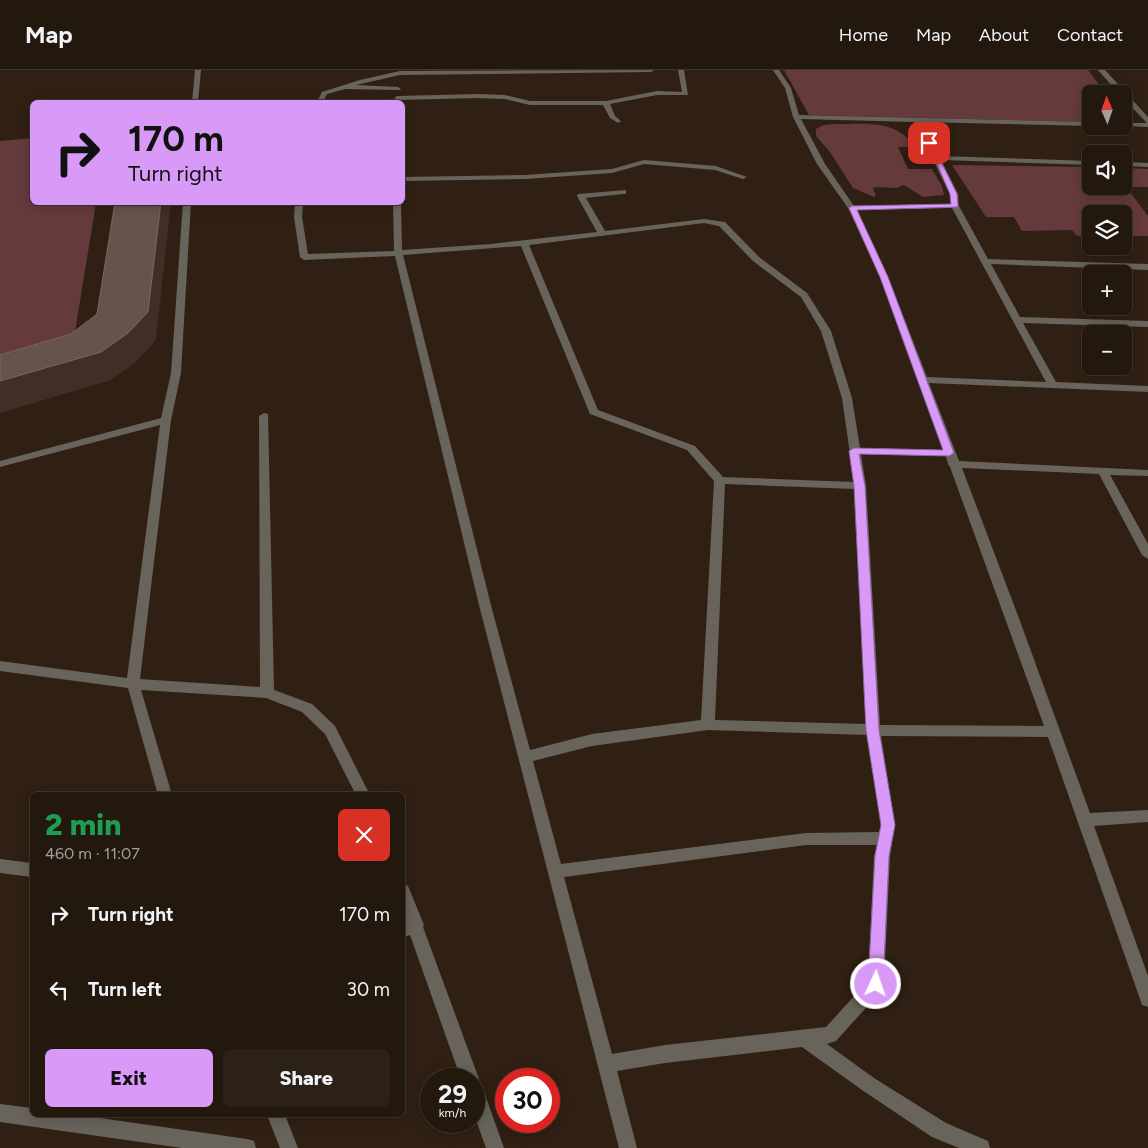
<!DOCTYPE html>
<html lang="en">
<head>
<meta charset="utf-8">
<style>
  :root { --surface:#23180e; --page:#2b2117; --text:#f1f3f6; --muted:#a3a09e; --line:#40372e; --accent:#d99af7 }
  body { margin:0; font-family:Figtree,sans-serif; background:var(--page); color:var(--text); height:100vh; display:flex; flex-direction:column; font-size:19px; white-space:nowrap }
  * { box-sizing:border-box; margin:0 }
  p { font-size:16px; color:var(--muted) }
  .icon { flex:none; width:28px; height:28px; fill:none; stroke:currentColor; stroke-width:2; stroke-linecap:round; stroke-linejoin:round }
  .map { position:relative; flex:1; overflow:hidden }
  .side { position:absolute; left:30px; top:722px; width:375px; height:325px; display:flex; flex-direction:column; background:var(--surface); border-radius:8px; box-shadow:0 2px 12px #0003,0 0 0 1px var(--line) }
  .side>* { flex:none }
  .guide { position:absolute; left:30px; top:30px; width:375px; height:105px; border-radius:8px; box-shadow:0 2px 12px #0003,0 0 0 1px var(--line); background:#d99af7; color:#111; overflow:hidden }
  .needle { width:32px; rotate:358deg }
  .buttons { position:absolute; left:1082px; top:15px; display:grid; gap:10px }
  .buttons a { display:grid; place-items:center; width:50px; height:50px; border-radius:8px; background:var(--surface); box-shadow:0 2px 12px #0003,0 0 0 1px var(--line); font-size:25px }
  .speed { position:absolute; left:420px; top:998px; display:flex; gap:10px; font-size:25px; font-weight:700; text-align:center }
  .speed>* { display:grid; place-content:center; width:65px; height:65px; border-radius:50%; background:var(--surface); box-shadow:0 2px 12px #0003,0 0 0 1px var(--line); line-height:1 }
  .speed small { font-size:12px; font-weight:400 }
  .speed .limit { border:8px solid #d22; background:#fff; color:#111 }
  .pin { position:absolute; display:grid; place-items:center; width:42px; height:42px; color:#fff; margin:-21px; border-radius:10px; box-shadow:0 2px 8px #0006 }
  .me { position:absolute; width:55px; margin:-28px; rotate:3deg; stroke-linejoin:round; filter:drop-shadow(0 0 4px #0008) }
  .turn { display:flex; align-items:center; gap:18px; height:105px; padding:0 15px; font-size:22px }
  .turn .icon { width:65px; height:65px; stroke-width:2.5 }
  .turn b { display:block; font-size:35px; line-height:42px }
  .round { display:grid; place-items:center; flex:none; width:52px; height:52px; border-radius:8px; background:var(--page) }
  .overview { display:flex; align-items:center; justify-content:space-between; height:85px; padding:0 15px }
  h1 { font-size:30px; font-weight:800; line-height:38px; color:#1e9e55 }
  .button { display:flex; gap:10px; margin-top:auto; padding:10px 15px }
  .button a { flex:1; height:58px; border-radius:8px; background:var(--accent); color:#111; font-size:20px; font-weight:800; line-height:58px; text-align:center }
  .button a+a { background:var(--page); color:var(--text) }
  ul { padding:0; list-style:none }
  li { display:flex; align-items:center; gap:15px; height:75px; padding:0 15px }
  li div { flex:1 }
  li b { display:block; font-size:19px }
  li em { font-style:normal }
  header { display:flex; align-items:center; gap:30px; box-sizing:border-box; height:70px; padding:0 25px; background:var(--surface); border-bottom:1px solid var(--line) }
  header strong { font-size:24px }
  nav { display:flex; gap:28px; margin-inline-start:auto; font-size:18px }
  .map>svg:first-child { display:block }
</style>
</head>
<body>
<header>
<strong>Map</strong>
<nav><a>Home</a><a>Map</a><a>About</a><a>Contact</a></nav>
</header>
<div class="map">
<svg width="1148" height="1078" viewBox="0 0 1148 1078">
  <rect width="100%" height="100%" fill="#2f2013"/>
  <!-- green -->
  <g fill="#653a3c">
    <path d="M 784,0 L 1088,0 L 1106,24 L 1091,24 L 1091,52 L 809,45 Z"/>
    <path d="M 836,54 C 869,54 894,49 916,77 L 898,77 L 908,99 L 932,99 L 942,116 L 944,125 L 923,127 L 904,115 L 896,118 L 874,117 L 873,119 L 876,125 L 874,127 L 853,118 L 830,82 L 816,66 L 816,59 L 824,55 Z"/>
    <path d="M 32,68 L 32,132 L 96,133 L 72,280 L 0,308 L 0,71 Z"/>
    <path d="M 952,95 L 1091,97 L 1091,116 L 1124,116 L 1124,98 L 1148,99 L 1148,117 L 1132,117 L 1130,122 L 1148,146 L 1148,166 L 1124,166 L 1124,144 L 1091,144 L 1091,166 L 1077,166 L 1072,160 L 1022,161 L 1014,147 L 986,147 Z"/>
  </g>
  <g fill="none" stroke-linecap="round" stroke-linejoin="round">
    <!-- minor -->
    <g fill="#68635b" fill-rule="evenodd">
      <path d="M 195,0 L 201,0 L 198,32 L 192,32 Z"/>
      <path d="M 654,0 L 651,2 L 400,5 L 356,15 L 398,17 L 401,19 L 400,20 L 345,19 L 327,24 L 323,32 L 317,32 L 322,22 L 360,10 L 400,1 Z"/>
      <path d="M 678,0 L 684,0 L 688,25 L 657,25 L 610,34 L 615,46 L 621,51 L 618,53 L 610,48 L 603,35 L 530,35 L 505,29 L 478,28 L 397,30 L 394,28 L 397,26 L 478,24 L 505,25 L 530,31 L 606,31 L 657,21 L 682,22 Z"/>
      <path d="M 773,0 L 779,0 L 791,18 L 799,45 L 1091,52 L 1091,56 L 922,52 L 939,86 L 1091,91 L 1091,95 L 941,90 L 958,124 L 959,136 L 988,189 L 1148,194 L 1148,200 L 991,194 L 1020,247 L 1148,251 L 1148,257 L 1023,253 L 1056,312 L 1148,316 L 1148,322 L 929,313 L 959,391 L 1148,400 L 1148,406 L 1110,405 L 1148,474 L 1148,489 L 1142,485 L 1099,404 L 962,398 L 1020,551 L 1090,743 L 1148,740 L 1148,752 L 1094,756 L 1148,906 L 1148,937 L 1142,935 L 1140,929 L 1048,667 L 881,666 L 895,755 L 890,786 L 884,914 L 882,920 L 836,971 L 827,974 L 874,1008 L 946,1053 L 988,1071 L 990,1078 L 959,1078 L 932,1067 L 862,1020 L 802,977 L 665,993 L 617,1001 L 637,1078 L 619,1078 L 480,539 L 395,186 L 304,190 L 300,187 L 294,147 L 295,132 L 303,132 L 302,147 L 308,184 L 394,181 L 393,132 L 401,132 L 402,180 L 491,174 L 597,162 L 577,126 L 578,124 L 626,120 L 626,124 L 623,124 L 586,128 L 605,161 L 704,149 L 725,152 L 759,187 L 807,223 L 831,261 L 852,328 L 860,378 L 944,380 L 880,207 L 848,138 L 817,94 L 793,47 L 785,18 ZM 801,49 L 914,52 L 950,124 L 951,134 L 854,136 L 825,94 ZM 952,138 L 1046,312 L 927,307 L 888,207 L 857,140 ZM 704,153 L 719,156 L 753,191 L 801,227 L 821,261 L 842,328 L 854,412 L 723,407 L 695,376 L 598,340 L 529,175 ZM 521,176 L 590,344 L 687,380 L 714,411 L 701,650 L 592,664 L 530,680 L 492,539 L 403,185 ZM 861,384 L 946,386 L 948,394 L 950,397 L 1044,656 L 880,655 L 866,416 ZM 725,414 L 855,419 L 866,654 L 715,650 ZM 708,660 L 867,665 L 881,755 L 879,762 L 806,763 L 561,794 L 533,691 L 592,676 ZM 806,775 L 877,775 L 874,786 L 868,911 L 826,957 L 665,975 L 612,984 L 564,807 Z"/>
      <path d="M 1098,0 L 1105,0 L 1148,47 L 1148,57 L 1122,56 L 1124,56 L 1124,53 L 1147,53 L 1124,29 L 1124,24 L 1119,24 Z"/>
      <path d="M 644,90 L 716,96 L 747,107 L 743,109 L 715,100 L 644,94 L 612,103 L 525,109 L 402,111 L 402,107 L 525,105 L 612,99 Z"/>
      <path d="M 1124,92 L 1148,93 L 1148,97 L 1124,96 Z"/>
      <path d="M 183,132 L 191,132 L 181,303 L 171,350 L 140,609 L 260,617 L 259,346 L 264,343 L 268,344 L 274,620 L 312,634 L 335,656 L 370,725 L 356,725 L 325,664 L 302,642 L 266,628 L 141,620 L 172,725 L 158,725 L 128,618 L 0,601 L 0,591 L 127,608 L 160,355 L 0,397 L 0,391 L 161,348 L 171,303 Z"/>
      <path d="M 0,789 L 32,793 L 32,807 L 0,803 Z"/>
      <path d="M 402,814 L 408,816 L 424,855 L 423,857 L 479,1009 L 478,1012 L 483,1019 L 504,1078 L 486,1078 L 474,1044 L 474,1009 L 461,1009 L 410,865 L 402,868 L 402,853 L 405,852 L 402,844 Z"/>
      <path d="M 0,1034 L 32,1038 L 32,1045 L 79,1045 L 247,1069 L 254,1071 L 256,1078 L 182,1078 L 0,1052 Z"/>
      <path d="M 267,1045 L 285,1045 L 298,1078 L 280,1078 Z"/>
    </g>
  </g>
  <!-- shaded-wall -->
  <path fill="#412e26" d="M 161,132 L 171,132 L 156,270 L 137,291 L 111,310 L 0,343 L 0,311 L 128,263 Z"/>
  <!-- building -->
  <path fill="#66534c" stroke="#796760" d="M 115,132 L 161,132 L 148,242 L 128,263 L 101,282 L 0,311 L 0,285 L 71,264 L 97,244 Z"/>
  <!-- route -->
  <path fill="#d99af7" stroke="#8d64a1" d="M 927,71 L 932,73 L 957,124 L 958,137 L 857,140 L 888,207 L 954,383 L 949,386 L 859,384 L 865,416 L 879,660 L 895,755 L 889,786 L 883,914 L 881,919 L 876,921 L 870,919 L 868,914 L 875,786 L 881,755 L 866,660 L 854,416 L 849,381 L 854,378 L 943,380 L 880,207 L 849,138 L 852,136 L 951,134 L 950,124 Z"/>
</svg>
<div class="buttons">
<a><svg class="needle" viewBox="-14 -14 28 28"><path d="M0-13l5 13h-10z" fill="#e53935"/><path d="M0 13l5-13h-10z" fill="#a3a09e"/></svg></a>
<a><svg class="icon" aria-label="sound" viewBox="0 0 24 24"><path d="M4 9h4l5-4v14l-5-4H4zM17 9q2 3 0 6"/></svg></a>
<a><svg class="icon" aria-label="layers" viewBox="0 0 24 24"><path d="M12 4l9 5-9 5-9-5zM3 14l9 5 9-5"/></svg></a>
<a>+</a>
<a>−</a>
</div>
<div class="speed"><div>29<small>km/h</small></div><div class="limit">30</div></div>
<div class="pin" style="left:929px;top:73px;background:#d93025"><svg class="icon" aria-label="arrive" viewBox="0 0 24 24"><path d="M6 21V4h12l-3 4 3 4H6"/></svg></div>
<svg class="me" style="left:876px;top:914px" viewBox="-20 -20 40 40"><circle r="17" fill="#d99af7" stroke="#fff" stroke-width="3"/><path d="M0-11L8 9 0 5-8 9z" fill="#fff"/></svg>
<div class="guide">
<div class="turn"><svg class="icon" aria-label="right" viewBox="0 0 24 24"><path d="M7 20v-9h11M14 6l5 5-5 5"/></svg><div><b>170 m</b>Turn right</div></div>
</div>
<section class="side">
<div class="overview"><div><h1>2 min</h1><p>460 m · 11:07</p></div><a class="round" style="background:#d93025;color:#fff"><svg class="icon" aria-label="close" viewBox="0 0 24 24"><path d="M6 6l12 12M18 6L6 18"/></svg></a></div>
<ul>
<li><svg class="icon" aria-label="right" viewBox="0 0 24 24"><path d="M7 20v-9h11M14 6l5 5-5 5"/></svg><div><b>Turn right</b></div><em>170 m</em></li>
<li><svg class="icon" aria-label="left" viewBox="0 0 24 24"><path d="M17 20v-9H6M10 6l-5 5 5 5"/></svg><div><b>Turn left</b></div><em>30 m</em></li>
</ul>
<div class="button"><a>Exit</a><a>Share</a></div>
</section>
</div>
</body>
</html>
